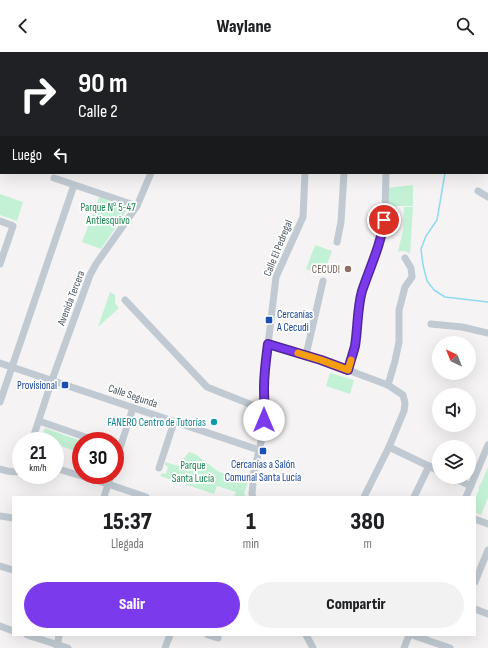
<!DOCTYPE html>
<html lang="es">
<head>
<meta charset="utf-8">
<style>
  :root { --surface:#fff; --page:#f2f2f2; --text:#202124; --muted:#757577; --accent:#7c3aed }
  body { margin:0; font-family:"Sofia Sans Condensed",sans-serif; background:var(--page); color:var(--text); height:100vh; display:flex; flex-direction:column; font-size:15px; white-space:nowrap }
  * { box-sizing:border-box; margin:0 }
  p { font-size:13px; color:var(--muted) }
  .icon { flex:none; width:22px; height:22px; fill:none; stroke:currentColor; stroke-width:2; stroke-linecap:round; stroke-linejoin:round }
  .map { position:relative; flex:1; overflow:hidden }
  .panel { position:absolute; left:12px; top:444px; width:464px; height:140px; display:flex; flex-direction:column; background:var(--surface); border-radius:0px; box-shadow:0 4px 16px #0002 }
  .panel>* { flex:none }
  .guide { position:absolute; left:0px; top:0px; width:488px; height:122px; box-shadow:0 4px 16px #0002; background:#202124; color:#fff; overflow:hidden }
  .needle { width:26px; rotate:317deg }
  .tools { position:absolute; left:432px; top:284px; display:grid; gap:8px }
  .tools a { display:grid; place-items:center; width:44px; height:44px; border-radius:50%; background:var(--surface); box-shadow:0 4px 16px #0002; font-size:20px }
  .speed { position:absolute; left:12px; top:380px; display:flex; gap:8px; font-size:20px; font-weight:700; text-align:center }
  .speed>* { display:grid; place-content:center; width:52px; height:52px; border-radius:50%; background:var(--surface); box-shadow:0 4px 16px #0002; line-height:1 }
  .speed small { font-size:10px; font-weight:400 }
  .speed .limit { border:6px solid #d22; background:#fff; color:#111 }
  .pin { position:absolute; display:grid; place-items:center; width:34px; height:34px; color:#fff; margin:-17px; border:2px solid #fff; border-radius:50%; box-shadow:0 1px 4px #0007 }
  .me { position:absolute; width:44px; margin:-22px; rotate:0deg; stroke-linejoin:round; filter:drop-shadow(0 0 3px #0008) }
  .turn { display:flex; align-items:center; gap:14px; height:84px; padding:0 12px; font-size:18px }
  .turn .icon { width:52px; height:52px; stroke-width:2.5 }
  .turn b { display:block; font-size:28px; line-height:34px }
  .then { display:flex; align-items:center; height:38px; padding:0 12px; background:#0003; gap:8px; font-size:15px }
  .eta { display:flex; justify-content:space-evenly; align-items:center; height:68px; text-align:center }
  .eta b { font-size:24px; font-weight:800; line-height:28px }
  .action { display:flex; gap:8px; margin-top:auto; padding:8px 12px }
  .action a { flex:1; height:46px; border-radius:24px; background:var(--accent); color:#fff; font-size:16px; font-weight:800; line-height:46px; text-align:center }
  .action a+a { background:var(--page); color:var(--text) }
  header { display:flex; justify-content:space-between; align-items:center; height:52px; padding:0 12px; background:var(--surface); font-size:18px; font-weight:800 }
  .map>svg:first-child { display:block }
</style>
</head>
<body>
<header><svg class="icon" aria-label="back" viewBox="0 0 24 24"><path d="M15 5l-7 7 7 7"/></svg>Waylane<svg class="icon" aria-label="search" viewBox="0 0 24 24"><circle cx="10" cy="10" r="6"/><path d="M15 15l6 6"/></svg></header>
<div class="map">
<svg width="488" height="596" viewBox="0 0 488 596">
  <rect width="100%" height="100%" fill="#f5f3f3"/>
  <!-- green -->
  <g fill="#c3f1d5">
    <path d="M 413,133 L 413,154 L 387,154 L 387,136 Z"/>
    <path d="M 0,142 L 23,150 L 17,169 L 0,163 Z"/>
    <path d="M 100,143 L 130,154 L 101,197 L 82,190 Z"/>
    <path d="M 404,155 L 413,155 L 410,202 C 406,199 403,198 398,200 L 403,178 Z"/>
    <path d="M 315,193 L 332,199 L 323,223 L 306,217 Z"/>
    <path d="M 110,240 L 115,243 L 115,251 L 119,256 L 98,275 Z"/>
    <path d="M 330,321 L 354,328 L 350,342 L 326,334 Z"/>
    <path d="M 45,376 L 81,389 L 81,401 L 55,392 L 55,389 L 40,389 Z"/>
    <path d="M 189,400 L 195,402 L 219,420 L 248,429 L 244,442 L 246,445 L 234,445 L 236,440 L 217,434 L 214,442 L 160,424 L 162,421 L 166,422 L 168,415 L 165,413 L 165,410 L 178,414 Z"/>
    <path d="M 488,415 L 488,446 L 481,463 L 475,460 L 475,447 L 479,437 L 478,436 L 480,432 L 481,432 Z"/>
  </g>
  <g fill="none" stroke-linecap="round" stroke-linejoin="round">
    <!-- stream -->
    <g stroke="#90daee" stroke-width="1.5">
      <path d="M 469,1 L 469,0"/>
      <path d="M 445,121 L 437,168 L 426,184 L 421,197 L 423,213 L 427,229 L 434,238 L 445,245 L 488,250"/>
    </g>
    <!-- minor -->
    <g stroke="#c1cad2" stroke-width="7">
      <path d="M 312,1 L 312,0"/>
      <path d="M 54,126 L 137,154"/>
      <path d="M 478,139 L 488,145"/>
      <path d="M 0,169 L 11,173 L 13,174 L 0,212"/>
      <path d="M 337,190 L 341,170 L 344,121"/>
      <path d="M 125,248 L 207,335 L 265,358"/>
      <path d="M 431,272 L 462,275 L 488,281"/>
      <path d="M 269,292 L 321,308 L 388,333 L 403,343 L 405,351 L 404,359 L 389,395 L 364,445"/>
      <path d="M 306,303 L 323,229"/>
      <path d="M 0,311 L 259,398"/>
      <path d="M 348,318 L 355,294 L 357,271 L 362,240 L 379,193 L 383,177 L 385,159 L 386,121"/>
      <path d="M 388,333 L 395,309 L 399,290 L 399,258 L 405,235 L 412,225 L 411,216 L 405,206"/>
      <path d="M 0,350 L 74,133"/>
      <path d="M 39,369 L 97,389"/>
      <path d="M 32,389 L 52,328 L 90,223 L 96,212 L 137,154 L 151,121"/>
      <path d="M 389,395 L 439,419"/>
      <path d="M 115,411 L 133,356"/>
      <path d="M 55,416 L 108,432 L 146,445"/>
      <path d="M 159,416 L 174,370"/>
      <path d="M 0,417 C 7,419 14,421 21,419"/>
      <path d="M 452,425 L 471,434"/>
      <path d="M 104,445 L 111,423"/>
      <path d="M 253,445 L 252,442 L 254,419 L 264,378 L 265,358 L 264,337 L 265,318 L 276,225 L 303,165 L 305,121"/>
      <path d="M 414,445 L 429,414"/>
      <path d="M 466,445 L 488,393"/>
      <path d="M 0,464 L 13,466"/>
      <path d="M 475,467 L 488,472"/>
      <path d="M 0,514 L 13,518"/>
      <path d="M 475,530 L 488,498"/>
      <path d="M 475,557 L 488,562"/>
      <path d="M 0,574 L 13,579"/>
      <path d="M 27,583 L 68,596"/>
      <path d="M 208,583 L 218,586"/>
      <path d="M 306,583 L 313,596"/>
      <path d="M 412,583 L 450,596"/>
      <path d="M 57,596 L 59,583"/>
      <path d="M 165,596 L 170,583"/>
      <path d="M 404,596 L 409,583"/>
    </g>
  </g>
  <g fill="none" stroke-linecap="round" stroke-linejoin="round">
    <defs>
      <path id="route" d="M 264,368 C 265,357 264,347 264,336 C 264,321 266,307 268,292 L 321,308 L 348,318 C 350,310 353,302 355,294 C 358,276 357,257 362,239 C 370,215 381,193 384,168"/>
    </defs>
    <!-- route casing -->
    <use href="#route" stroke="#51269a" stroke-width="10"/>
    <!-- route -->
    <use href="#route" stroke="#7c3aed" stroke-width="7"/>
    <!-- slow -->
    <path stroke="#f59e0b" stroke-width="7" d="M 298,301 L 321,308 L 348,318 L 351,308"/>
  </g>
  <!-- markers -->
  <circle fill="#8d6e63" stroke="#fff" stroke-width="1.5" cx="348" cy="217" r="4"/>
  <g fill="#1a4fb4" stroke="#fff" stroke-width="1.5">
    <rect x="265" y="264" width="8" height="8" rx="2"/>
    <rect x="61" y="329" width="8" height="8" rx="2"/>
    <rect x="259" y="395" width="8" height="8" rx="2"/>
  </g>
  <circle fill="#0f9aa8" stroke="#fff" stroke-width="1.5" cx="214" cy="370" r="4"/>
  <g text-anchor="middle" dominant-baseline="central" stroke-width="3.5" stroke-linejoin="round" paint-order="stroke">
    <!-- park labels -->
    <g font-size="11" fill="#17864f" stroke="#fff">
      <text x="108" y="155">Parque N° 5-47<tspan x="108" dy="13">Antiesquivo</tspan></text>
      <text x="193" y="413">Parque<tspan x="193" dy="13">Santa Lucía</tspan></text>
    </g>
    <!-- street labels -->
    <g font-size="11" fill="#4a5661" stroke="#fff">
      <text transform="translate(278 196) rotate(-68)">Calle El Pedregal</text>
      <text transform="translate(71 246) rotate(-69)">Avenida Tercera</text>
      <text transform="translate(133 344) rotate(19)">Calle Segunda</text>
    </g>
    <!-- education labels -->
    <g font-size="11" fill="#785e54" stroke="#fff" text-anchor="end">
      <text x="340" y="217">CECUDI</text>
    </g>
    <!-- transit labels -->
    <g font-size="11" fill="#164399" stroke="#fff" text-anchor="start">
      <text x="277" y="262">Cercanías<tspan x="277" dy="13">A Cecudi</tspan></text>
      <text x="57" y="333" text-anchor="end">Provisional</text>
      <text x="263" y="412" text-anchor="middle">Cercanías a Salón<tspan x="263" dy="13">Comunal Santa Lucía</tspan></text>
    </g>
    <!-- culture labels -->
    <g font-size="11" fill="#0d838f" stroke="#fff" text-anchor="end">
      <text x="206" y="370">FANERO Centro de Tutorías</text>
    </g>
  </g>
</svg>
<div class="tools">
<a><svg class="needle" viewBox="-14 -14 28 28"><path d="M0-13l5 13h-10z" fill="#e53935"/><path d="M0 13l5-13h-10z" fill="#757577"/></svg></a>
<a><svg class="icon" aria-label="sound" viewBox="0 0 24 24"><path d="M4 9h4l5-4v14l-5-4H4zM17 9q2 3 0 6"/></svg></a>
<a><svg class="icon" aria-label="layers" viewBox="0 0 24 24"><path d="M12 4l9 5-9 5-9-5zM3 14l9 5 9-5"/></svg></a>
</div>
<div class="speed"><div>21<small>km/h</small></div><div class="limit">30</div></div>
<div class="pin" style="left:384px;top:168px;background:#d93025"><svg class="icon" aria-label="arrive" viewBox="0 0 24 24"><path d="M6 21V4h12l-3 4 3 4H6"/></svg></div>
<svg class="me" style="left:264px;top:368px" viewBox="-20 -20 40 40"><circle r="19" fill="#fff"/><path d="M0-13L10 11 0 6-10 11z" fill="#7c3aed"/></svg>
<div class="guide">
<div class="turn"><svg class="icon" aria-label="right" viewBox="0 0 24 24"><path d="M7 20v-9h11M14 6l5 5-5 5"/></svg><div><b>90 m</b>Calle 2</div></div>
<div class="then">Luego<svg class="icon" aria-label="left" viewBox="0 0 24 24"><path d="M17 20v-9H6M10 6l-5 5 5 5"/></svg></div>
</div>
<section class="panel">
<div class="eta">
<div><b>15:37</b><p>Llegada</p></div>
<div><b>1</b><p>min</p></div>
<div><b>380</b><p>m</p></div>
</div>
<div class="action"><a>Salir</a><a>Compartir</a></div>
</section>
</div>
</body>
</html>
